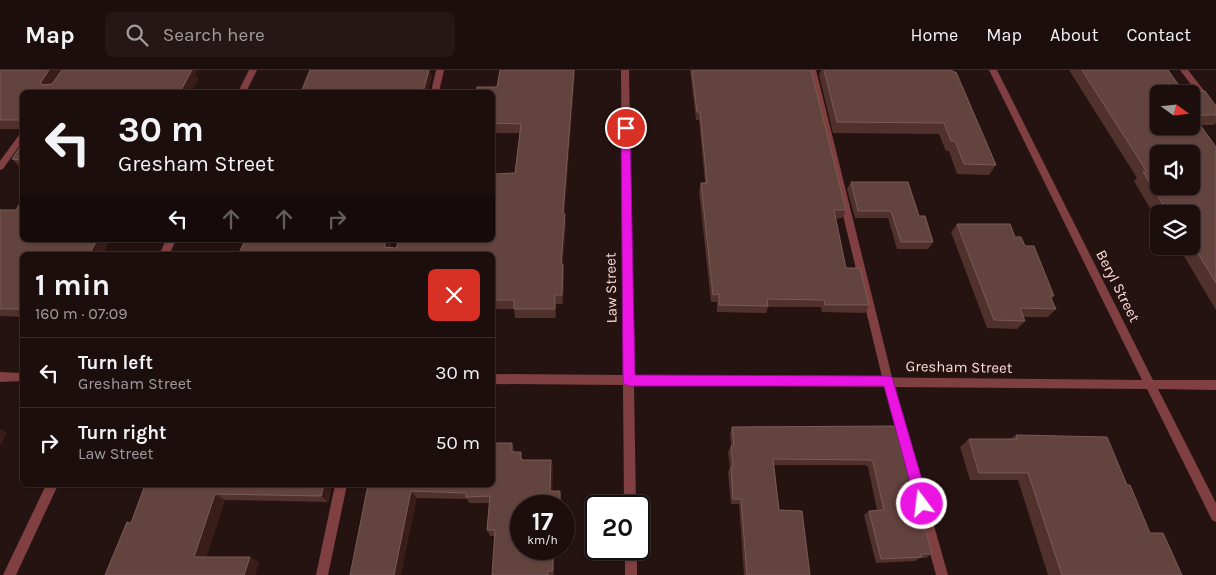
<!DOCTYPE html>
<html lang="en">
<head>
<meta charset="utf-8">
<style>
  :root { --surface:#1c0e0d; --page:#251716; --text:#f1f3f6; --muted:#a09c9d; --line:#3a2e2e }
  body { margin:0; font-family:Karla,sans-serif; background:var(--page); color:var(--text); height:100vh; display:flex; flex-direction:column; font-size:19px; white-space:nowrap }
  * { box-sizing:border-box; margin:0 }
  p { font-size:16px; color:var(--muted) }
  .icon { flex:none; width:28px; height:28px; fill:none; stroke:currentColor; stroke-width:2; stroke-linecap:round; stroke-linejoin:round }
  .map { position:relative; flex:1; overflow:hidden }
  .details { position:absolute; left:20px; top:182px; width:475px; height:235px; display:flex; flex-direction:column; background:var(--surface); border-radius:8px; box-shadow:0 1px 4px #0004,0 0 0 1px var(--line) }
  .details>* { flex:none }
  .guide { position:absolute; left:20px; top:20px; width:475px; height:152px; border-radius:8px; box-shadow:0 1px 4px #0004,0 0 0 1px var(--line); background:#1c0e0d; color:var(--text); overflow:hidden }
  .needle { width:32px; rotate:105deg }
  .buttons { position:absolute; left:1150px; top:15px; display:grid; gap:10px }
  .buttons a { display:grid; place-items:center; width:50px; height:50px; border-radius:8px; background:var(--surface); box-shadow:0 1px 4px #0004,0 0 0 1px var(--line); font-size:25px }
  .speed { position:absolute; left:510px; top:425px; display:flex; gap:10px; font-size:25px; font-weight:700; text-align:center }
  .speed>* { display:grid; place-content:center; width:65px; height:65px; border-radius:50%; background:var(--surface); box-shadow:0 1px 4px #0004,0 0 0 1px var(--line); line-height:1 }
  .speed small { font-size:12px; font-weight:400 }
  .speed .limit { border:2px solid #111; border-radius:8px; background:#fff; color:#111 }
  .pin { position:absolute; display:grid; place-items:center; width:42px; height:42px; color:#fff; margin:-21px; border:2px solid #fff; border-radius:50%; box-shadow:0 1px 5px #0007 }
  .me { position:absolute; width:55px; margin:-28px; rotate:345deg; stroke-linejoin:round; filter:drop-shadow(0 0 4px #0008) }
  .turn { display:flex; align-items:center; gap:18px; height:105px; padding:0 15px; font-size:22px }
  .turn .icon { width:65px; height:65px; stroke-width:2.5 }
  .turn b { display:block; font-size:35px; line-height:42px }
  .lanes { display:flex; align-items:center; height:48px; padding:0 15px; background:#0003; justify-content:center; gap:25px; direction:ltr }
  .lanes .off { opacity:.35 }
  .round { display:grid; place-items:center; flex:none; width:52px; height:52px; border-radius:8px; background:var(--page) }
  .head { display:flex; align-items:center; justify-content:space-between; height:85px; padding:0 15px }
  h1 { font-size:30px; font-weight:700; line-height:38px }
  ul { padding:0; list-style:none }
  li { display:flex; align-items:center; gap:15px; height:70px; padding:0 15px; border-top:1px solid var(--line) }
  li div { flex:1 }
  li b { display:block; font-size:19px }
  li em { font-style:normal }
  header { display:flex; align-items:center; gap:30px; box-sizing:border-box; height:70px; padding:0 25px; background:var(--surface); border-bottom:1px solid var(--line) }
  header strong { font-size:24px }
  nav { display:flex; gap:28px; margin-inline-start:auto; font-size:18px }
  .search { width:350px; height:45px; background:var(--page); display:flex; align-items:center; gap:12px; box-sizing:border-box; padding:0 18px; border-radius:8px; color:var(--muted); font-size:19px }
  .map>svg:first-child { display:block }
</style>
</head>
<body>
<header>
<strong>Map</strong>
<div class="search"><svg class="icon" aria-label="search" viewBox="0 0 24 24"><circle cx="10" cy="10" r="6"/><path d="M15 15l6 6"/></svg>Search here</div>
<nav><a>Home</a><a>Map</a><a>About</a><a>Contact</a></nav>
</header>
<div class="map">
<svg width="1216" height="505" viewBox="0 0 1216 505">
  <rect width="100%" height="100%" fill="#251311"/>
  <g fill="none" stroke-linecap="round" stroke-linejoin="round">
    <!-- lane -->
    <g fill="#804042" fill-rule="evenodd">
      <path d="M 436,0 L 444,0 L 439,22 L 431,22 Z"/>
      <path d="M 808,0 L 816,0 L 893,311 L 948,505 L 936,505 L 883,311 Z"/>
      <path d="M 1180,0 L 1188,0 L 1216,36 L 1216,45 L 1213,44 Z"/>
      <path d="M 22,64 L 22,72 L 3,99 L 0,100 L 0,91 L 19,65 Z"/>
      <path d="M 335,415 L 347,415 L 328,505 L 316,505 Z"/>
    </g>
    <!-- street -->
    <g fill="#804042" fill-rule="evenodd">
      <path d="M 249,0 L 257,0 L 246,22 L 238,22 Z"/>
      <path d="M 621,0 L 629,0 L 634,305 L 1142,310 L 989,0 L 997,0 L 1153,310 L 1216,310 L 1216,320 L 1158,319 L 1216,433 L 1216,452 L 1212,450 L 1147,319 L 634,315 L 636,436 L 624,436 L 623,315 L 492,314 L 492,304 L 623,305 Z"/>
      <path d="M 166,170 L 176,170 L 169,185 L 159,185 Z"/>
      <path d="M 0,302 L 22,303 L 22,311 L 0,312 Z"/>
      <path d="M 46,415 L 58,415 L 16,505 L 3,505 Z"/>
      <rect x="625" y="479" width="12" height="26"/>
    </g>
  </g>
  <!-- wall -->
  <g fill="#51312c">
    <path d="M 0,0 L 198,0 L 195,5 L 198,9 L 191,22 L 22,22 L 22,59 L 0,59 Z"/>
    <path d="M 575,0 L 564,144 L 566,154 L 563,194 L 564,203 L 563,234 L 556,234 L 556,248 L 515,248 L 514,239 L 492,239 L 492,185 L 245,170 L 392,170 L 390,178 L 396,178 L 492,170 L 515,103 L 520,63 L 492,63 L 492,22 L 497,17 Z"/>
    <path d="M 690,0 L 811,0 L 846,140 L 842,148 L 835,149 L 846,198 L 869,235 L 865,243 L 822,242 L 821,237 L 768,237 L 766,243 L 717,242 L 717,232 L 711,232 L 699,121 L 701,113 L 705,113 L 699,50 L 696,50 Z"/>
    <path d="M 821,0 L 952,0 L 996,95 L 989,105 L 957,104 L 949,81 L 946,81 L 939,64 L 833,63 L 819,5 Z"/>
    <path d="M 1069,0 L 1168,0 L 1183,21 L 1216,36 L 1216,53 L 1214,55 L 1200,55 L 1216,77 L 1216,240 L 1178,176 L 1191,176 L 1191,144 L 1159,144 L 1159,150 L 1157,150 L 1134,111 L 1137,108 Z"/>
    <path d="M 22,74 L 22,98 L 21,98 L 12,89 Z"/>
    <path d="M 851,112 L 919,146 L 933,172 L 928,179 L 897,179 L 888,148 L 855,148 L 847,119 Z"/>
    <path d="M 0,140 L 16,140 L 110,170 L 102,185 L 22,185 L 22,247 L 0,246 Z"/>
    <path d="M 957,154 L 1015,167 L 1025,176 L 1054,226 L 1051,229 L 1056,239 L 1048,247 L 1023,247 L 1025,251 L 1017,259 L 987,258 L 951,162 Z"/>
    <path d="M 732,357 L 910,392 L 908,395 L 932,484 L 926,488 L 920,488 L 915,491 L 876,493 L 864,445 L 869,441 L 877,440 L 868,397 L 865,395 L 774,395 L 779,440 L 810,505 L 744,505 L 739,434 L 731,434 L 728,402 L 730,398 L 728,382 L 731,376 L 730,363 Z"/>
    <path d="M 1016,365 L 1127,415 L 1150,463 L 1182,505 L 1048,505 L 1018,410 L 970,410 L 960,377 L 969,369 L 1010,369 Z"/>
    <path d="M 512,373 L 515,382 L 524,390 L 551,390 L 553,398 L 552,421 L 560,421 L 561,428 L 521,436 L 554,479 L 554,505 L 492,505 L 495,466 L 490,466 L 487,460 L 489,433 L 469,433 L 467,429 L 417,428 L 368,415 L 492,415 Z"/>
    <path d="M 145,415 L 332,415 L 328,432 L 225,430 L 206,487 L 259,492 L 255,505 L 105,505 L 131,453 Z"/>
  </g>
  <!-- shaded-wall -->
  <g fill="#381d19">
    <path d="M 49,0 L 62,0 L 48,21 L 42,15 L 41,12 Z"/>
    <path d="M 187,0 L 198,0 L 195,5 L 198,9 L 191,22 L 180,22 Z"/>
    <path d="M 429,0 L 430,0 L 432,8 L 428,22 L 423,22 Z"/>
    <path d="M 574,0 L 575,0 L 564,154 L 563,144 Z"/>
    <path d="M 565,144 L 566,154 L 562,203 L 561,194 Z"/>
    <path d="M 97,170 L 110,170 L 102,185 L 89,185 Z"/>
    <path d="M 386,170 L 392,170 L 389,185 L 384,177 Z"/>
    <path d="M 563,194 L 564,203 L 563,234 L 562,225 Z"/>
    <path d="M 555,225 L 556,234 L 556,248 L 555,239 Z"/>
    <path d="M 0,359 L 7,363 L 0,376 Z"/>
    <path d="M 512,373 L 515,381 L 515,390 L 512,382 Z"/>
    <path d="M 551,390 L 553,398 L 552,428 L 550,421 Z"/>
    <path d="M 324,415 L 332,415 L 328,432 L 321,426 Z"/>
    <path d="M 411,421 L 417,428 L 401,505 L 394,505 Z"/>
    <path d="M 560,421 L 561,428 L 561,436 L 560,436 Z"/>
    <path d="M 215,424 L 225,430 L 204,492 L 194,487 Z"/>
    <path d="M 553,479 L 554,479 L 554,505 L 553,501 Z"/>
    <path d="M 250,487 L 259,492 L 255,505 L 244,505 Z"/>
  </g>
  <!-- building -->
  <g fill="#63433e" stroke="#7b5b56" fill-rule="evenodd">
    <path d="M 0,0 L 49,0 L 41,12 L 42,15 L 52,14 L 62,0 L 192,0 L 180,22 L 22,22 L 22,50 L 0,50 Z"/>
    <path d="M 310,0 L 429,0 L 423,22 L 301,22 Z"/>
    <path d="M 500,0 L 574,0 L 563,144 L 565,144 L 561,194 L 563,194 L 562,225 L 555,225 L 555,239 L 514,239 L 514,230 L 492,230 L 492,185 L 238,185 L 245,170 L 386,170 L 384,177 L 396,178 L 399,170 L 492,170 L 492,111 L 493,104 L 515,103 L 521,54 L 492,53 L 492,22 L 476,22 L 477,17 L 497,17 Z"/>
    <path d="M 692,0 L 811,0 L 846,140 L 834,140 L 846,198 L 860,198 L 869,235 L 825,235 L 824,230 L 767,229 L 768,236 L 719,235 L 719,224 L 713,225 L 701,113 L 707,113 L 700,42 L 697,42 Z"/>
    <path d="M 824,0 L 952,0 L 953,2 L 956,2 L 996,95 L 964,94 L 955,71 L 951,71 L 944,53 L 837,52 Z"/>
    <path d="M 1082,0 L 1168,0 L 1183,21 L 1205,21 L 1216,36 L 1216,45 L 1193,45 L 1216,77 L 1216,213 L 1191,172 L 1191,144 L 1174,144 L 1172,141 L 1167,141 L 1143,102 L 1147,102 ZM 1159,24 L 1191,24 L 1191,56 L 1159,56 ZM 1159,84 L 1191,84 L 1191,116 L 1159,116 Z"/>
    <path d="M 22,74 L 22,90 L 12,89 Z"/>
    <path d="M 851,112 L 908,112 L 919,146 L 925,146 L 933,172 L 901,172 L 891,141 L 858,141 Z"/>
    <path d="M 22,130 L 22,170 L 97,170 L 89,185 L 22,185 L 22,239 L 0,239 L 0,140 L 16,140 Z"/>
    <path d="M 957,154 L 1010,154 L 1015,167 L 1021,167 L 1025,176 L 1034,176 L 1054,226 L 1050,226 L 1056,239 L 1020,238 L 1025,251 L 994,250 Z"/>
    <path d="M 900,356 L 910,392 L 907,392 L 932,484 L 921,484 L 922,487 L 881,489 L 869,441 L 884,440 L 873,392 L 870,390 L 773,389 L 779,440 L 802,441 L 810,505 L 747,505 L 741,429 L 733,429 L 731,397 L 733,397 L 731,376 L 734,376 L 732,357 Z"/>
    <path d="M 1016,365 L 1107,367 L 1127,415 L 1130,415 L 1150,463 L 1163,463 L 1182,505 L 1062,505 L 1028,403 L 979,403 L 969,369 L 1017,369 Z"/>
    <path d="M 492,373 L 512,373 L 512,382 L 521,382 L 521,390 L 551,390 L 550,421 L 560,421 L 560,436 L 521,436 L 521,479 L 553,479 L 553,501 L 548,501 L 548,505 L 492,505 L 495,460 L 487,460 L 490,426 L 466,427 L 466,423 L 411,421 L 394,505 L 350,505 L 368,415 L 492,415 Z"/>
    <path d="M 145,415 L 324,415 L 321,426 L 215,424 L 194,487 L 250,487 L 244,505 L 105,505 L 127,452 L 131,453 Z"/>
  </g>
  <!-- route -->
  <path fill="#eb15e3" stroke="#990e94" d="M 626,55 L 630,58 L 635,305 L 888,306 L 892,307 L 929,434 L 927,439 L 922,441 L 918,439 L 916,434 L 884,316 L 629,316 L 624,314 L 623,310 L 621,58 Z"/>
  <g text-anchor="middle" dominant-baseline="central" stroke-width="5" stroke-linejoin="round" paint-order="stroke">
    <!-- street labels -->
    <g font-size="15" fill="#fcdad8" stroke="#251311">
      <text transform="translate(1118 216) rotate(63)">Beryl Street</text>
      <text transform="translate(611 218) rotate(-91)">Law Street</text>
      <text transform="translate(959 297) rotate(1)">Gresham Street</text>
    </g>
  </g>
</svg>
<div class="buttons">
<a><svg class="needle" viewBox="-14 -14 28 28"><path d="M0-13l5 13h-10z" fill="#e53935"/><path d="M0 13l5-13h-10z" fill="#a09c9d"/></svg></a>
<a><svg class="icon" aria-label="sound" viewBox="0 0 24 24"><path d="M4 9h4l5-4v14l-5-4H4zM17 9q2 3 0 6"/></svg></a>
<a><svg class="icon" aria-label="layers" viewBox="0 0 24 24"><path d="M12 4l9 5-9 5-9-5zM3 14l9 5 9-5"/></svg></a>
</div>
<div class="speed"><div>17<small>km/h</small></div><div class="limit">20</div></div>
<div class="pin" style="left:626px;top:58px;background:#d93025"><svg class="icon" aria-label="arrive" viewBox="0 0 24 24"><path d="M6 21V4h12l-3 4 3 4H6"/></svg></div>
<svg class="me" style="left:922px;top:434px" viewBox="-20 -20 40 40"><circle r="17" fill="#eb15e3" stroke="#fff" stroke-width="3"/><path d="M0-11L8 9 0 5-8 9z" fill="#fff"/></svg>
<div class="guide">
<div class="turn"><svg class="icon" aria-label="left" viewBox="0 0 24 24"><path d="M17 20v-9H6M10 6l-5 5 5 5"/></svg><div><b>30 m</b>Gresham Street</div></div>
<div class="lanes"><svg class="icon" aria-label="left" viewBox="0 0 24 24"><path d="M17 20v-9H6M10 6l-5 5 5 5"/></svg><svg class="icon off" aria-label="ahead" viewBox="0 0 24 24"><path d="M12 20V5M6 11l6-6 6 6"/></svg><svg class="icon off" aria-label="ahead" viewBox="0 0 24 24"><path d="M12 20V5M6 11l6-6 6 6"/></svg><svg class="icon off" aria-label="right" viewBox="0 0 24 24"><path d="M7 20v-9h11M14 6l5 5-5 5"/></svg></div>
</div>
<section class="details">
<div class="head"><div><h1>1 min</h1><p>160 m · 07:09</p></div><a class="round" style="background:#d93025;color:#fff"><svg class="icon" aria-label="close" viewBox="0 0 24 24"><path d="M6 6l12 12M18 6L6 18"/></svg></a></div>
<ul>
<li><svg class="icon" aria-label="left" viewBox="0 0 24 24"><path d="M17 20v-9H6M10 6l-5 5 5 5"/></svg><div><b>Turn left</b><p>Gresham Street</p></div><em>30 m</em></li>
<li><svg class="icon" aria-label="right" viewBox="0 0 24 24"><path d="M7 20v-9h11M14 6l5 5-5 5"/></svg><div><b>Turn right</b><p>Law Street</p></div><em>50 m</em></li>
</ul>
</section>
</div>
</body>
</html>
